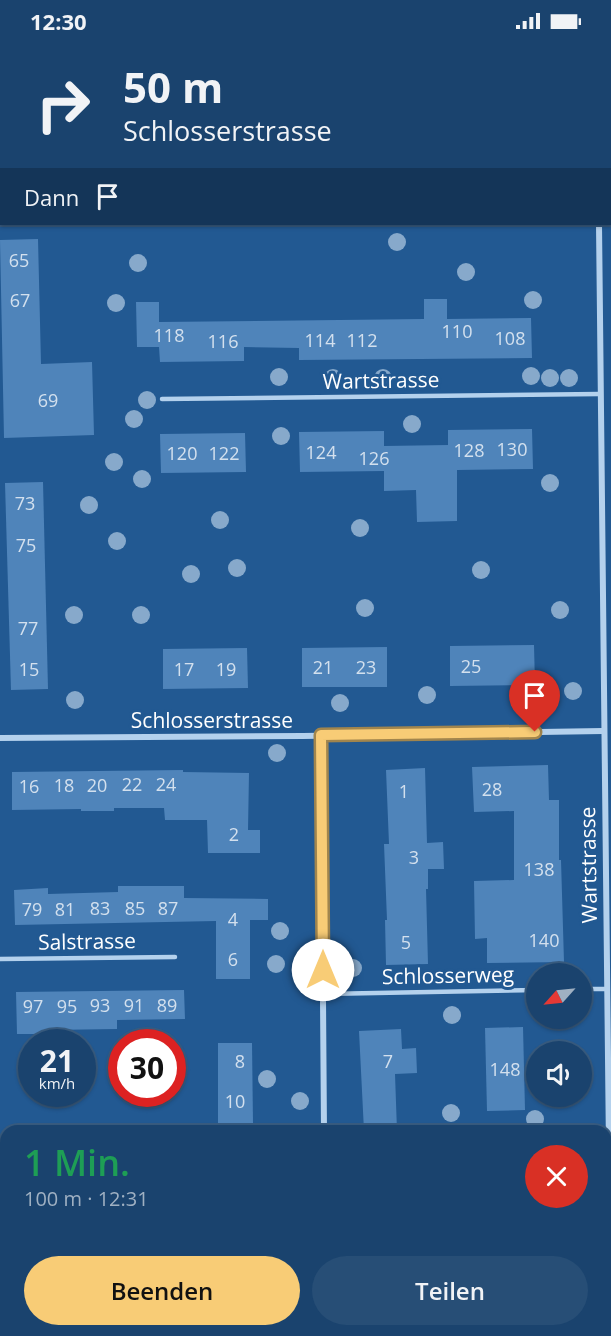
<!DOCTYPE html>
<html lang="de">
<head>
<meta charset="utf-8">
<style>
  :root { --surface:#1a436e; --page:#274e76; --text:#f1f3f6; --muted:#9fb0c2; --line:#385c81; --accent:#f8cc76 }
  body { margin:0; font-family:"Open Sans",sans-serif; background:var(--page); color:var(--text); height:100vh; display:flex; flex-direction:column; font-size:22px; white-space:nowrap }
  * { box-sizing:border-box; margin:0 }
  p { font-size:20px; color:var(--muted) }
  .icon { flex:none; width:33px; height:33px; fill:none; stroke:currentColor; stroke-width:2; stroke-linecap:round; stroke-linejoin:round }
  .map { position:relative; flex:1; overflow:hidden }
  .sheet { position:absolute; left:0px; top:1083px; width:612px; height:212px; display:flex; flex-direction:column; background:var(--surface); border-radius:18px 18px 0 0; box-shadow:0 2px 4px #0004,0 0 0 2px var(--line) }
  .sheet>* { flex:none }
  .guide { position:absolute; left:0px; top:0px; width:612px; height:183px; box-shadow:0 2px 4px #0004,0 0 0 2px var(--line); background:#1a436e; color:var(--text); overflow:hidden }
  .needle { width:39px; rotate:243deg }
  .fabs { position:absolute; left:526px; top:921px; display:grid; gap:12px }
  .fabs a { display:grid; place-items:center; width:66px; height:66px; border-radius:50%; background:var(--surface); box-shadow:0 2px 4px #0004,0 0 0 2px var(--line); font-size:30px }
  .speed { position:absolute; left:18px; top:987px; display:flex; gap:12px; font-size:30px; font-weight:700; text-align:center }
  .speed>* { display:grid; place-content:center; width:78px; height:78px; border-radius:50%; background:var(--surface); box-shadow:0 2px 4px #0004,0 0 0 2px var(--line); line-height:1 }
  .speed small { font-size:15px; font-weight:400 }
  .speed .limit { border:9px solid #d22; background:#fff; color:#111 }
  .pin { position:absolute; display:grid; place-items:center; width:51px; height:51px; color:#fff; margin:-62px -26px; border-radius:50% 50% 50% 0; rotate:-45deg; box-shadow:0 0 6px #0007 }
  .pin .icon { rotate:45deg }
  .me { position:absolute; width:66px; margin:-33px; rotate:0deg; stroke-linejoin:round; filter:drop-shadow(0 0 4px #0008) }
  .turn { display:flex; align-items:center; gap:21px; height:126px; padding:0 24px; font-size:27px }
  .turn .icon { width:78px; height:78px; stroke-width:2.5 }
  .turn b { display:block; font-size:42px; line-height:51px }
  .then { display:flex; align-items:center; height:57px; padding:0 24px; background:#0003; gap:12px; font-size:22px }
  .round { display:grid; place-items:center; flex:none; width:63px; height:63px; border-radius:32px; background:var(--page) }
  .summary { display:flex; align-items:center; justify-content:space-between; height:102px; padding:0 24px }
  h1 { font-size:36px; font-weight:600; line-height:45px; color:#1e9e55 }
  .button { display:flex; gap:12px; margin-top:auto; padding:12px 24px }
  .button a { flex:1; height:69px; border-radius:36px; background:var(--accent); color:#111; font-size:24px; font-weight:600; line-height:69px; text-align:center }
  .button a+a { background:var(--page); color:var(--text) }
  .status { display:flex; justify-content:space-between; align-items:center; height:42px; padding:0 30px; background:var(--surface); direction:ltr }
  .status svg { height:16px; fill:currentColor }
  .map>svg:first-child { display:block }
</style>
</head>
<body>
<div class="status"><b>12:30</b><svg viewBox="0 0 49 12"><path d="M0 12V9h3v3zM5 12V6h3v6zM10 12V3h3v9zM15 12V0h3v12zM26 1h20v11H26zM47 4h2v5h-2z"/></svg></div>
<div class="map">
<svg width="611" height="1294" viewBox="0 0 611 1294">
  <rect width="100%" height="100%" fill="#225992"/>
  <!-- building -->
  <g fill="#4f84ba">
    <path d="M 38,197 L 41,322 L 92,320 L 94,393 L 4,396 L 0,198 Z"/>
    <path d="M 424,257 L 447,257 L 447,277 L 531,276 L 532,316 L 299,318 L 299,306 L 244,305 L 244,319 L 160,320 L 159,305 L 137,305 L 136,260 L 159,260 L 159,280 L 424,277 Z"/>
    <path d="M 532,387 L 533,427 L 457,428 L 457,479 L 417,480 L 416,448 L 384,449 L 384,429 L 300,430 L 299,390 L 384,389 L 384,404 L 448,403 L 448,388 Z"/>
    <path d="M 245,391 L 246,430 L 161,431 L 160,392 Z"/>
    <path d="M 43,440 L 48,647 L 11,648 L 5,441 Z"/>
    <path d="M 534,603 L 535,643 L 450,644 L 450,604 Z"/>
    <path d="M 387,605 L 387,645 L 302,645 L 302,606 Z"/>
    <path d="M 247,606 L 248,646 L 163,647 L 163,607 Z"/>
    <path d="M 548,723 L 549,758 L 559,758 L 559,818 L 561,818 L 564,920 L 487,921 L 487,896 L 475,897 L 474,839 L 514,838 L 514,769 L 474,770 L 472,725 Z"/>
    <path d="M 425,726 L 427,801 L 443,800 L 444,827 L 428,827 L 428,847 L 426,847 L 428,922 L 386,923 L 385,878 L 387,878 L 384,802 L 389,802 L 386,728 Z"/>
    <path d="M 183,728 L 183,730 L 249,731 L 248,788 L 260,788 L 260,811 L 208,811 L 207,778 L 165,778 L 164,766 L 114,766 L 114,769 L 81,769 L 81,767 L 12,768 L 12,730 Z"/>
    <path d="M 118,844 L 184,844 L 184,856 L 268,857 L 268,878 L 250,878 L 250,937 L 216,937 L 216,879 L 15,883 L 14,848 L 48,846 L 48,852 L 118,850 Z"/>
    <path d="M 184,948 L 185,977 L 117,978 L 117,987 L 50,988 L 50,992 L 17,992 L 16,950 Z"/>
    <path d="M 523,985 L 525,1068 L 487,1069 L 485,986 Z"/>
    <path d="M 401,987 L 402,1007 L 416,1006 L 417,1031 L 395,1032 L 397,1089 L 364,1089 L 359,989 Z"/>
    <path d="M 218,1001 L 252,1001 L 253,1082 L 218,1081 Z"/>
  </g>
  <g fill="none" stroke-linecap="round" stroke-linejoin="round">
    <!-- lane -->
    <g stroke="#b4d1ed" stroke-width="4.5">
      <path d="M 162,357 L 600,352"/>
      <path d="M 0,917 L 175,915"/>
      <path d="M 582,947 L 606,947"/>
      <path d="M 323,952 L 537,948"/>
      <path d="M 0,1138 L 6,1138"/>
    </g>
    <!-- street -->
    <g stroke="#b4d1ed" stroke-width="6">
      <path d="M 597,0 L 597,2"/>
      <path d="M 610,31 L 611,32"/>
      <path d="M 599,182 L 611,1294"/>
      <path d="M 321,693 L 324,1089"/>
      <path d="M 0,696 L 303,694 L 603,689"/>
      <path d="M 325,1288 L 325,1294"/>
    </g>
  </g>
  <!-- trees -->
  <g fill="#87a9cb">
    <circle cx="397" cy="200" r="9"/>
    <circle cx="138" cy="221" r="9"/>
    <circle cx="466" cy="230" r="9"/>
    <circle cx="533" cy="258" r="9"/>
    <circle cx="116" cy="261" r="9"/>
    <circle cx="531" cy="334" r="9"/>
    <circle cx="279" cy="335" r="9"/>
    <circle cx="333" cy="336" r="9"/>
    <circle cx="383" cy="336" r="9"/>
    <circle cx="550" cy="336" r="9"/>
    <circle cx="569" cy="336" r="9"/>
    <circle cx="147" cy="358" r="9"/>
    <circle cx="134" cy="377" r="9"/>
    <circle cx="412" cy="382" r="9"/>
    <circle cx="281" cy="394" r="9"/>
    <circle cx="114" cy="420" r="9"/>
    <circle cx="142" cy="437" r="9"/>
    <circle cx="550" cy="441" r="9"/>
    <circle cx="89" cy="463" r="9"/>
    <circle cx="220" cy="478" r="9"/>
    <circle cx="360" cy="486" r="9"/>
    <circle cx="117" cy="499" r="9"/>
    <circle cx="237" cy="526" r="9"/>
    <circle cx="481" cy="528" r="9"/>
    <circle cx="191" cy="532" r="9"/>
    <circle cx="365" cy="566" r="9"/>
    <circle cx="560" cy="568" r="9"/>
    <circle cx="74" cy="573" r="9"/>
    <circle cx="141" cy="573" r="9"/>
    <circle cx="573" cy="649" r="9"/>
    <circle cx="427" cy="653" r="9"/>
    <circle cx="75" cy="658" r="9"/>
    <circle cx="340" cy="661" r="9"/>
    <circle cx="277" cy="711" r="9"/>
    <circle cx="280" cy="889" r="9"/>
    <circle cx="276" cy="922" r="9"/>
    <circle cx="353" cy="926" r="9"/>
    <circle cx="452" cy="973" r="9"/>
    <circle cx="267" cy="1037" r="9"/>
    <circle cx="300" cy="1059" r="9"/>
    <circle cx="451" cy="1071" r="9"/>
    <circle cx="535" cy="1077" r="9"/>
  </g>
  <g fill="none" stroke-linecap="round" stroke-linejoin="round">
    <defs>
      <path id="route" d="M 323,928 L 321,693 L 535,690"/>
    </defs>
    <!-- route casing -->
    <use href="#route" stroke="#a1854d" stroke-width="15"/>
    <!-- route -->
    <use href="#route" stroke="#f8cc76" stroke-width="10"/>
  </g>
  <g text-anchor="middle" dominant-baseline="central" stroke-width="6" stroke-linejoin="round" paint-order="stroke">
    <!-- number labels -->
    <g font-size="18" fill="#d3e0ee">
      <text x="19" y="218">65</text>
      <text x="20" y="258">67</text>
      <text x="457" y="289">110</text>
      <text x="169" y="293">118</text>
      <text x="510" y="296">108</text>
      <text x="320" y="298">114</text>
      <text x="362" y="298">112</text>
      <text x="223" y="299">116</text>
      <text x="48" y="358">69</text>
      <text x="512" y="407">130</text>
      <text x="469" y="408">128</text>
      <text x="321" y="410">124</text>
      <text x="182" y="411">120</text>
      <text x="224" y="411">122</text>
      <text x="374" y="416">126</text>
      <text x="25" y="461">73</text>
      <text x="26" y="503">75</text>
      <text x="28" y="586">77</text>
      <text x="471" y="624">25</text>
      <text x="323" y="625">21</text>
      <text x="366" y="625">23</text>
      <text x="29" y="627">15</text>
      <text x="184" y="627">17</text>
      <text x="226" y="627">19</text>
      <text x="132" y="742">22</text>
      <text x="166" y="742">24</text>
      <text x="64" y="743">18</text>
      <text x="97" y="743">20</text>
      <text x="29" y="744">16</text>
      <text x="492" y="747">28</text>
      <text x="404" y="749">1</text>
      <text x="234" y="792">2</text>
      <text x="414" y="815">3</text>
      <text x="539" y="827">138</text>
      <text x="100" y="866">83</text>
      <text x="135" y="866">85</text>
      <text x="168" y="866">87</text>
      <text x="32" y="867">79</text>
      <text x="65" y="867">81</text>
      <text x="233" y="877">4</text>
      <text x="544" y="898">140</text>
      <text x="406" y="900">5</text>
      <text x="233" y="917">6</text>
      <text x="100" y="963">93</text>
      <text x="134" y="963">91</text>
      <text x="167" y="963">89</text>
      <text x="33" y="964">97</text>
      <text x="67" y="964">95</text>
      <text x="240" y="1019">8</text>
      <text x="388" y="1019">7</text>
      <text x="505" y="1027">148</text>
      <text x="235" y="1059">10</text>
    </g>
    <!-- street labels -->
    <g font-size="21" fill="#fff" stroke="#225992">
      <text transform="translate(381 338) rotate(-1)">Wartstrasse</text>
      <text x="212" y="678">Schlosserstrasse</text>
      <text transform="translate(588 823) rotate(-91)">Wartstrasse</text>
      <text transform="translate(87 899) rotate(-1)">Salstrasse</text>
      <text transform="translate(448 933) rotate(-1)">Schlosserweg</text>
    </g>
  </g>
</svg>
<div class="fabs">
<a><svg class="needle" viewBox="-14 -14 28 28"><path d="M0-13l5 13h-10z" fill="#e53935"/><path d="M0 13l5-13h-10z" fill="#9fb0c2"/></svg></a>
<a><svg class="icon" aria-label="sound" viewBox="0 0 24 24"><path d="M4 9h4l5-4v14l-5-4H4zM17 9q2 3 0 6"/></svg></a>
</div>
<div class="speed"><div>21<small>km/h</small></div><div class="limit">30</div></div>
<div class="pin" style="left:535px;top:690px;background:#d93025"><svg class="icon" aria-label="arrive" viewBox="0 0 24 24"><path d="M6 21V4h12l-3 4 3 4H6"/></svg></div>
<svg class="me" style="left:323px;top:928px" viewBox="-20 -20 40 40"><circle r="19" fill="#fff"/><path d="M0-13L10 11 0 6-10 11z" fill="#f8cc76"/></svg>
<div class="guide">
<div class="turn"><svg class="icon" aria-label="right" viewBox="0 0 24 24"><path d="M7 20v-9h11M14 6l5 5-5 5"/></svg><div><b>50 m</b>Schlosserstrasse</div></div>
<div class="then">Dann<svg class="icon" aria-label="arrive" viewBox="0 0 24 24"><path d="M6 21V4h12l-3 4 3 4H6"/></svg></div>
</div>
<section class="sheet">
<div class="summary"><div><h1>1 Min.</h1><p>100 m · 12:31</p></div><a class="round" style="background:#d93025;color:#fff"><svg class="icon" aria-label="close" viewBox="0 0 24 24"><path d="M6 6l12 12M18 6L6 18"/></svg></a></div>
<div class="button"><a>Beenden</a><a>Teilen</a></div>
</section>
</div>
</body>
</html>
